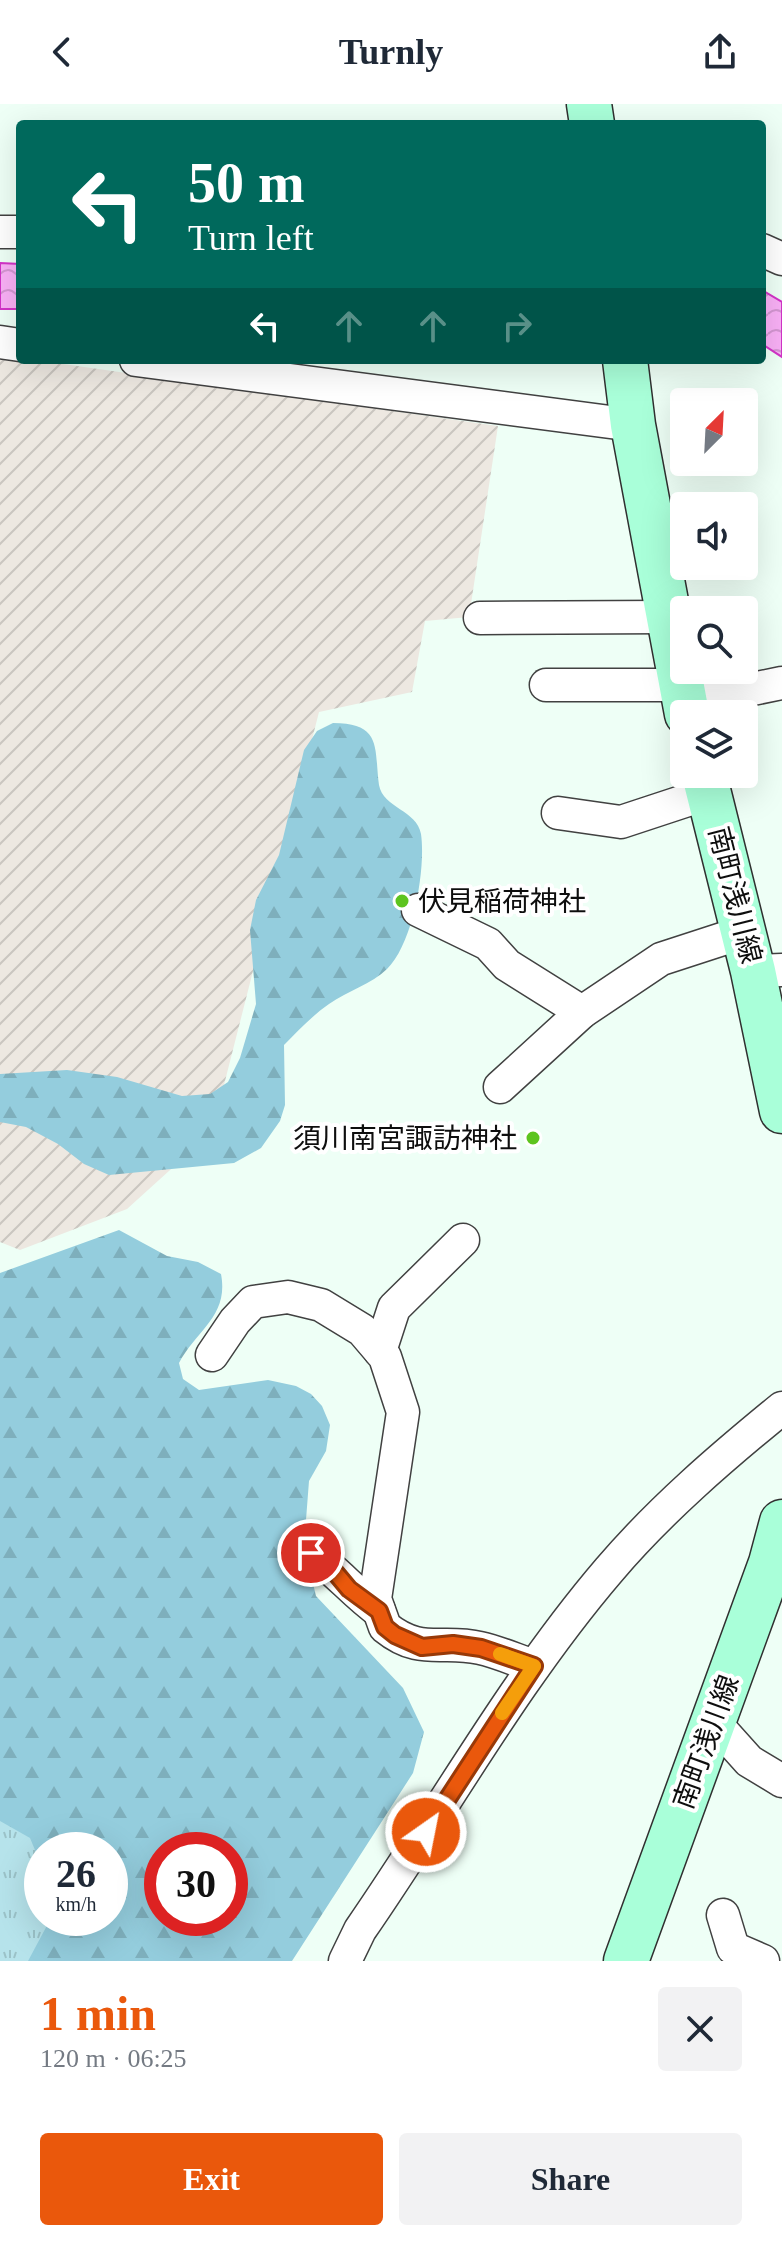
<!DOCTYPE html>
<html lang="en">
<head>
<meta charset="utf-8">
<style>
  :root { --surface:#fff; --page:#f2f2f3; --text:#1f2937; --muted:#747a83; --accent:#ea580c }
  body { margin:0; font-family:"Times New Roman","Noto Sans JP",serif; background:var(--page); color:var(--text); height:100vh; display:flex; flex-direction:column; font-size:30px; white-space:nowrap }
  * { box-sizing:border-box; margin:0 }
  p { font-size:26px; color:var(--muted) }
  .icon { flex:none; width:44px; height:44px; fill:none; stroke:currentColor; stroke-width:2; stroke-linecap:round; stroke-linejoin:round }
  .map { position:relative; height:1857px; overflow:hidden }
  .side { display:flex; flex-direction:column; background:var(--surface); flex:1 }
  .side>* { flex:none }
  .banner { position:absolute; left:16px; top:16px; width:750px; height:244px; border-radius:8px; box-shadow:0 8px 32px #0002; background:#00695c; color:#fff; overflow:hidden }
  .needle { width:52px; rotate:24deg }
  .tools { position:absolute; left:670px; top:284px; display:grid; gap:16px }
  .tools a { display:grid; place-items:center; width:88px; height:88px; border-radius:8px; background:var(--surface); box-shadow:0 8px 32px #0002; font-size:40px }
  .speed { position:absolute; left:24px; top:1728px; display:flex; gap:16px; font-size:40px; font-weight:700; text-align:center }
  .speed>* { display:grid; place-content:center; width:104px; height:104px; border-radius:50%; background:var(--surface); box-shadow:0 8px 32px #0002; line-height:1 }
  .speed small { font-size:20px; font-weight:400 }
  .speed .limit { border:12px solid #d22; background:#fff; color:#111 }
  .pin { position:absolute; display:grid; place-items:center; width:68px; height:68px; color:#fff; margin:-34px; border:4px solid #fff; border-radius:50%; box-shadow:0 2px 8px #0007 }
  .me { position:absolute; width:88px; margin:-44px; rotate:33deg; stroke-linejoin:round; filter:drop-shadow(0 0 6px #0008) }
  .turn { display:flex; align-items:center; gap:28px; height:168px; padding:0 40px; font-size:36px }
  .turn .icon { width:104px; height:104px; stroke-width:2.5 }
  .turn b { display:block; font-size:56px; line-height:68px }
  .lanes { display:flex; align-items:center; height:76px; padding:0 40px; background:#0003; justify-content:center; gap:40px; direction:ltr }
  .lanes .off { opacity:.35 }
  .round { display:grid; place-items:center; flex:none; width:84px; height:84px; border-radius:8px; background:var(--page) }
  .overview { display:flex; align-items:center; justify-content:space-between; height:136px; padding:0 40px }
  h1 { font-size:48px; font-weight:700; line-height:60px; color:var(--accent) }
  .action { display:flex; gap:16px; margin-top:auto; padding:16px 40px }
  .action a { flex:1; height:92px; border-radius:8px; background:var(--accent); color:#fff; font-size:32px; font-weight:700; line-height:92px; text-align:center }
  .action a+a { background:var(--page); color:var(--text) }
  header { display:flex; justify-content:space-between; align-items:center; height:104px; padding:0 40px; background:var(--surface); font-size:36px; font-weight:700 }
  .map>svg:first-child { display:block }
</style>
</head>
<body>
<header><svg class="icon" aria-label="back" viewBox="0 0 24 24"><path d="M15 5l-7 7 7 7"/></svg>Turnly<svg class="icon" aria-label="share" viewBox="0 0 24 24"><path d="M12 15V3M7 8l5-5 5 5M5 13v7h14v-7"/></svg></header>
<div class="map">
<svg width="782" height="1857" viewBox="0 0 782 1857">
  <defs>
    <pattern id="industrial-furrows" width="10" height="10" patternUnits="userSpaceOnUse" patternTransform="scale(2)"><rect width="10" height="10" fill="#ede8e1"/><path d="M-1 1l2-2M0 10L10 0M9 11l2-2" fill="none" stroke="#cac6c0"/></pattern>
    <pattern id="forest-firs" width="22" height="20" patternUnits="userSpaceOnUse" patternTransform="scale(2)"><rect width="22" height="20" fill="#94cddd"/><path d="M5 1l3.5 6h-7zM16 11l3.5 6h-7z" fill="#7eafbc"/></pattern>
    <pattern id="park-tufts" width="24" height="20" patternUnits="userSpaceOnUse" patternTransform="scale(2)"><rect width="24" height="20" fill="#b6e3eb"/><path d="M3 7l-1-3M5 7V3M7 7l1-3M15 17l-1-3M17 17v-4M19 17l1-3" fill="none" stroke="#9bc2c8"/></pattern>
    <pattern id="water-waves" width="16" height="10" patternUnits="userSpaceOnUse" patternTransform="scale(2)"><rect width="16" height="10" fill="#f9b0f6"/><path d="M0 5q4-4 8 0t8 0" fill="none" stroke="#d496d2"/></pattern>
  </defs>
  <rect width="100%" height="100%" fill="#eefff6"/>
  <!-- industrial -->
  <path fill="url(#industrial-furrows)" d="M 0,251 L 498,322 L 469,513 L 425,517 L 412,588 L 319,608 L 212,1028 L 127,1105 L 20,1146 L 0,1138 Z"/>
  <!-- forest -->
  <g fill="url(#forest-firs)" fill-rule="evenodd">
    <path d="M 333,619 C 383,619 374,645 379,681 C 383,704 417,706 421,730 C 426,765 413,840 387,865 C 372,880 347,887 329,900 C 313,911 298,927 284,941 L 285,1001 L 280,1017 L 261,1044 L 234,1059 L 109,1071 L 84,1060 L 58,1040 L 26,1023 L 0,1018 L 0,970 L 67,966 L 117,973 L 182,992 L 210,990 L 228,978 L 240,954 L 256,900 L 250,826 L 256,796 L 279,751 L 304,646 L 317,627 Z"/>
    <path d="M 119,1126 L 167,1152 L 198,1158 L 221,1170 C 229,1212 197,1225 179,1259 L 183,1275 L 199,1286 L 268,1276 L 296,1282 L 311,1290 L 322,1302 L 330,1321 L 326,1347 L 309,1377 L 304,1442 L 316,1492 L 403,1584 L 424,1628 L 413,1669 L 292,1857 L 0,1857 L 0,1169 ZM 42,1746 L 110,1746 L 110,1814 L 42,1814 ZM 162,1746 L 230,1746 L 230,1814 L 162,1814 Z"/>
  </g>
  <!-- park -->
  <path fill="url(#park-tufts)" d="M 0,1717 L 30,1734 L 42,1763 L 42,1814 L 51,1814 L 28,1857 L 0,1857 Z"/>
  <!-- water -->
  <g fill="url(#water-waves)" stroke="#d334c8" stroke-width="2">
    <path d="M 0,159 L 20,160 L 20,205 L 0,205 Z"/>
    <path d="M 762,186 L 782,198 L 782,253 L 762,240 Z"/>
  </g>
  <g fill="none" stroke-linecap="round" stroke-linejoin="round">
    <defs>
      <g id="street">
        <path d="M 0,128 L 20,128"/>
        <path d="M 762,146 L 782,155"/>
        <path d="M 0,238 L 20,241"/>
        <path d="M 136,256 L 633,321"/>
        <path d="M 480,514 L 668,513"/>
        <path d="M 546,581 L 680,581"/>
        <path d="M 683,599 L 782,579"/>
        <path d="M 558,709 L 621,718 L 709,689"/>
        <path d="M 418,806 L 488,840 L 507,861 L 582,908"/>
        <path d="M 753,867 L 782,866"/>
        <path d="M 500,983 L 582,908 L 661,855 L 744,828"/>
        <path d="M 380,1247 L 394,1204 L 463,1136"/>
        <path d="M 212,1251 L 235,1217 L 253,1198 L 288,1193 L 321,1201 L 362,1226 L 385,1253 L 403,1308 L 375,1495 L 385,1523 C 421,1552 441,1535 480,1544 C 498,1548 516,1556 534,1562"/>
        <path d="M 311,1449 C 336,1466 354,1489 379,1507"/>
        <path d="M 714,1618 L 749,1657 L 782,1677"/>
        <path d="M 723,1811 L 733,1844 L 763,1857"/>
        <path d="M 345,1857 L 360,1826 C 443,1706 514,1577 609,1466 C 660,1406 722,1353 782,1304"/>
      </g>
      <g id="secondary">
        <path d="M 589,0 L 592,20"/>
        <path d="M 625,256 L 633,321 L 687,610"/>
        <path d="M 704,670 L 753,867 L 782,1007"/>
        <path d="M 626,1857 L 771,1459 L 782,1418"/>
      </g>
    </defs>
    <!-- street casing -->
    <use href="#street" stroke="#414141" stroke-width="35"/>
    <!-- secondary casing -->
    <use href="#secondary" stroke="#303030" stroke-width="47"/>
    <!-- street -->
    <use href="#street" stroke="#fff" stroke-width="32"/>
    <!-- secondary -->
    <use href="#secondary" stroke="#a9ffd9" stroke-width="44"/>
  </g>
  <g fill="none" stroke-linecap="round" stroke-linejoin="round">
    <defs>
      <path id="route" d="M 311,1449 L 329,1461 L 349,1485 L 379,1507 L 385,1523 L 395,1531 L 422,1543 L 453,1540 L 481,1544 L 534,1562 L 426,1728"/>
    </defs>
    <!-- route casing -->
    <use href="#route" stroke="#983908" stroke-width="20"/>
    <!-- route -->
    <use href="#route" stroke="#ea580c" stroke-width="14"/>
    <!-- slow -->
    <path stroke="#f59e0b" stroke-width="14" d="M 500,1550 L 534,1562 L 502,1609"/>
  </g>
  <!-- markers -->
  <g fill="#5dc41f" stroke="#fff" stroke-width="3">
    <circle cx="402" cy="797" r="8"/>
    <circle cx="533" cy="1034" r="8"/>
  </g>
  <g text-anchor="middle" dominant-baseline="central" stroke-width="8" stroke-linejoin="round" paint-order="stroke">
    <!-- street labels -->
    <g font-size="28" fill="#0e0e0e" stroke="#fff">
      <text transform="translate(735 791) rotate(76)">南町浅川線</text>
      <text transform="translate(706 1638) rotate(-70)">南町浅川線</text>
    </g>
    <!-- poi labels -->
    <g font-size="28" fill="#0e0e0e" stroke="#fff" text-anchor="start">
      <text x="418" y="797">伏見稲荷神社</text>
      <text x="517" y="1034" text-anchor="end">須川南宮諏訪神社</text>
    </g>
  </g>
</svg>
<div class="tools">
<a><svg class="needle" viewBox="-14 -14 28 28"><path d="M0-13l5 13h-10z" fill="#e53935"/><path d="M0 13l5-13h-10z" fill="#747a83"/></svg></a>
<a><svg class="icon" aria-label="sound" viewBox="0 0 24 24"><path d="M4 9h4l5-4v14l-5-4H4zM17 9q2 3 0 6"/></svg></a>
<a><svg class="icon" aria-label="search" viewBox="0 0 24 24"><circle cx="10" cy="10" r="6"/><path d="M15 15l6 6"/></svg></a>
<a><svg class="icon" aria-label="layers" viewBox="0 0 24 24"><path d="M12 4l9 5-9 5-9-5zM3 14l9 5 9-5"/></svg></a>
</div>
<div class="speed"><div>26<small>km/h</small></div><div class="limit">30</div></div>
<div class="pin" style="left:311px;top:1449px;background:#d93025"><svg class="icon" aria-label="arrive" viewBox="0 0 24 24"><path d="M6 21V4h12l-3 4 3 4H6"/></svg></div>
<svg class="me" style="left:426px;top:1728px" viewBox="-20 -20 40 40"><circle r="17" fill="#ea580c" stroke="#fff" stroke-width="3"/><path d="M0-11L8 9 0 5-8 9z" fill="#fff"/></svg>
<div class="banner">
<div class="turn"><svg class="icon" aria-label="left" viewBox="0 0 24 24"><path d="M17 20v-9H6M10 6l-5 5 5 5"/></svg><div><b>50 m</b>Turn left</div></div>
<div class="lanes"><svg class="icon" aria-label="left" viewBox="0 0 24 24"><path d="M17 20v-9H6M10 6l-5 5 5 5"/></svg><svg class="icon off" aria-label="ahead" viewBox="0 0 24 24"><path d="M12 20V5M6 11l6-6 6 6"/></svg><svg class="icon off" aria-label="ahead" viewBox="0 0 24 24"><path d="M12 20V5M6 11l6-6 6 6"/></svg><svg class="icon off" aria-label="right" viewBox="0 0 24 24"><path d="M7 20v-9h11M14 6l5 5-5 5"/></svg></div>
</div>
</div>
<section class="side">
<div class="overview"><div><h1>1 min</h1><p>120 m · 06:25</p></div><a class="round"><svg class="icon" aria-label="close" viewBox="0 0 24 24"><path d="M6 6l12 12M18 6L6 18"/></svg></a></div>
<div class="action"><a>Exit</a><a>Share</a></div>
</section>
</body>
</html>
